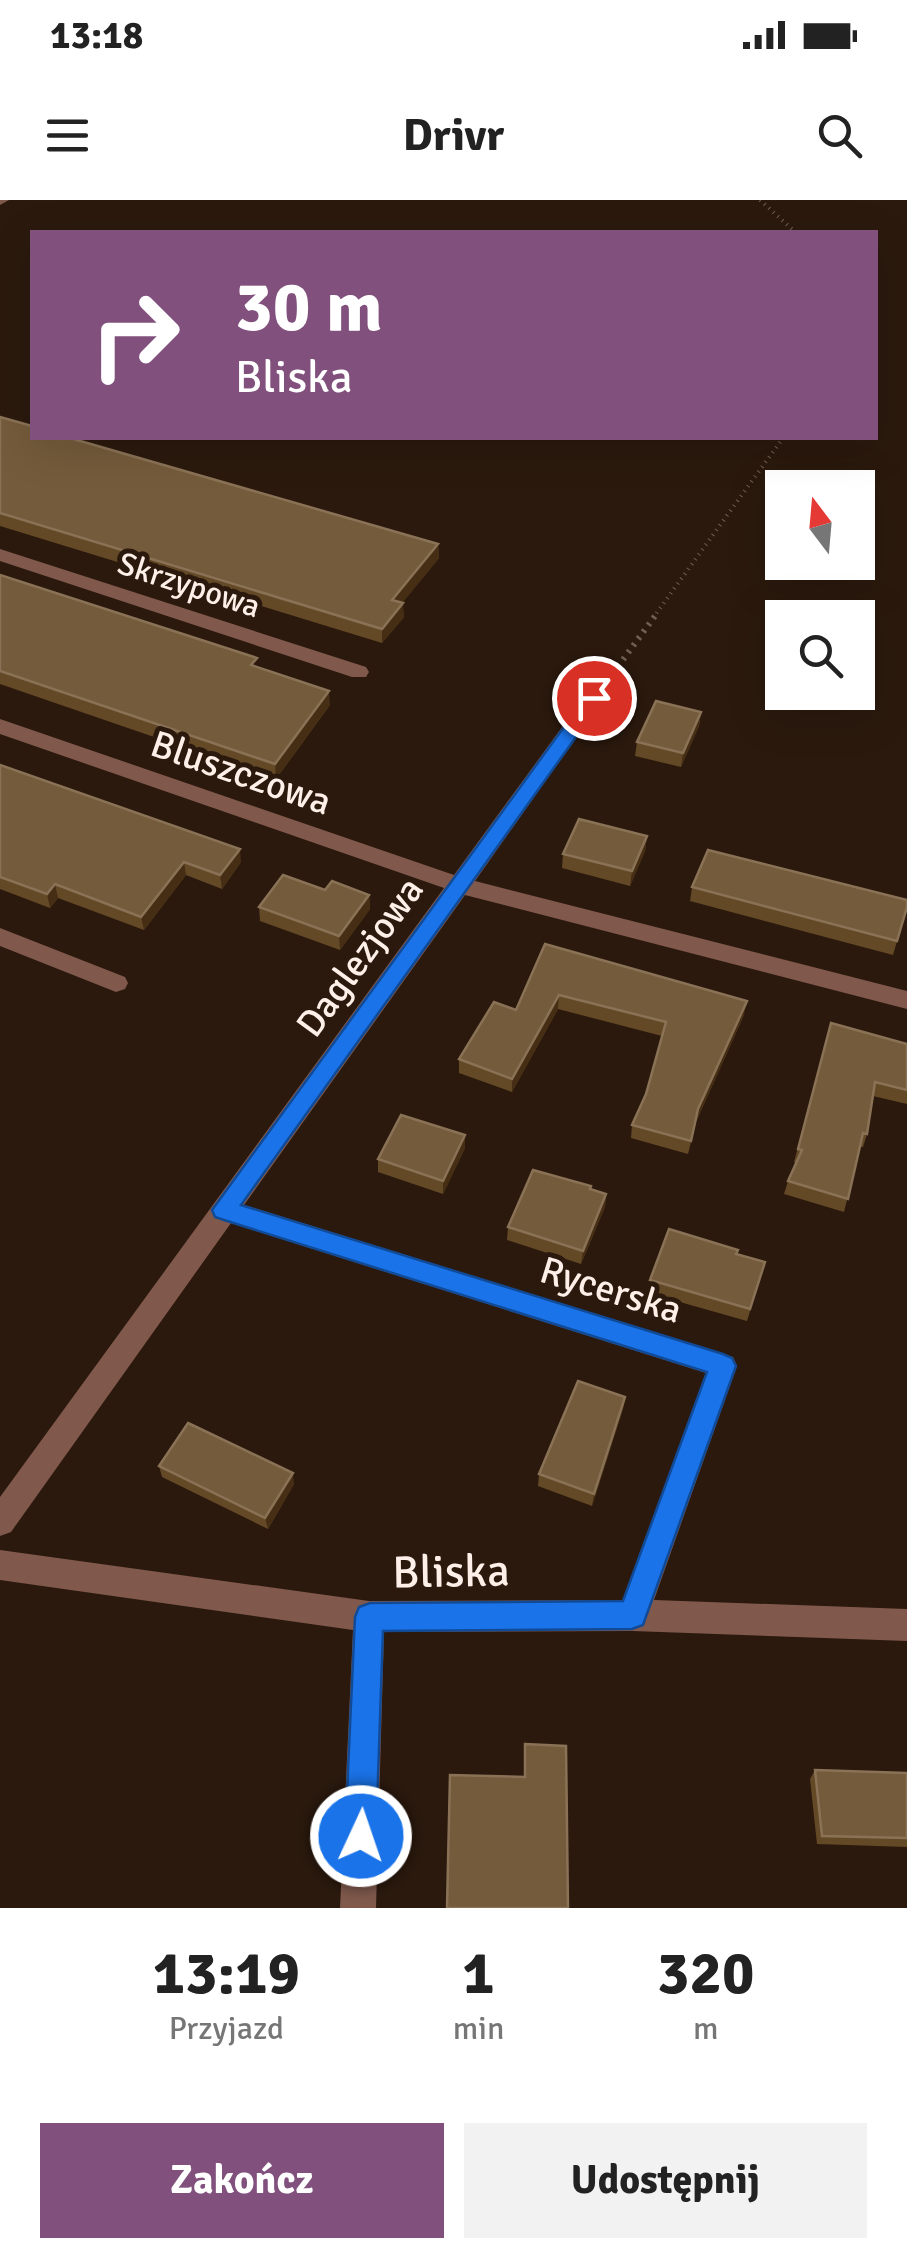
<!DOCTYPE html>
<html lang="pl">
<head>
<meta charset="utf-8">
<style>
  :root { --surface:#fff; --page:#f2f2f2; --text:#222; --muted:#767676; --accent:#81507d }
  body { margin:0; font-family:Signika,sans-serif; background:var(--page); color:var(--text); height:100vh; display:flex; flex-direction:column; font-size:38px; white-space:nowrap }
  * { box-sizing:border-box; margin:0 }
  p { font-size:32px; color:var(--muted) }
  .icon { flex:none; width:55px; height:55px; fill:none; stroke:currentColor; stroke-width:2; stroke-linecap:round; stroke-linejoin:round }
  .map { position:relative; height:1708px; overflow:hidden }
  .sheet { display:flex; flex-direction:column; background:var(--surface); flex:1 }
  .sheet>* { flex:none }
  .hud { position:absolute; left:30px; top:30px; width:848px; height:210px; border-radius:0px; box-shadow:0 10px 40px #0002; background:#81507d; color:#fff; overflow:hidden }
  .needle { width:65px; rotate:344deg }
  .tools { position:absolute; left:765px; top:270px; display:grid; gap:20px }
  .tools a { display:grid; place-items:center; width:110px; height:110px; border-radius:0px; background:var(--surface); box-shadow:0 10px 40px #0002; font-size:50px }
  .pin { position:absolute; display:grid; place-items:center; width:85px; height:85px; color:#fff; margin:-42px; border:5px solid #fff; border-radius:50%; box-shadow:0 2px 10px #0007 }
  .me { position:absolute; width:110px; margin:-55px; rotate:3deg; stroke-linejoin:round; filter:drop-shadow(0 0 8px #0008) }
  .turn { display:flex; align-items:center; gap:35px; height:210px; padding:0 40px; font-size:45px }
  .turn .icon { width:130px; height:130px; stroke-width:2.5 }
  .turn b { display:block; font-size:70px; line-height:85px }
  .eta { display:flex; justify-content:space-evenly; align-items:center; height:170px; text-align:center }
  .eta b { font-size:60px; font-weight:800; line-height:70px }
  .button { display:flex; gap:20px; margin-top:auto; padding:20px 40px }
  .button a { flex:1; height:115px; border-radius:0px; background:var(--accent); color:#fff; font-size:40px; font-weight:800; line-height:115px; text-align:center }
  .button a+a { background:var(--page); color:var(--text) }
  .status { display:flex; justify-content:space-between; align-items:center; height:70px; padding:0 50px; background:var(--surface); direction:ltr }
  .status svg { height:28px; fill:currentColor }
  header { display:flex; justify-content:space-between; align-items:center; height:130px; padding:0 40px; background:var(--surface); font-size:45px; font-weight:800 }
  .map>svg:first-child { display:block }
</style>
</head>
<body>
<div class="status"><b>13:18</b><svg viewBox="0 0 49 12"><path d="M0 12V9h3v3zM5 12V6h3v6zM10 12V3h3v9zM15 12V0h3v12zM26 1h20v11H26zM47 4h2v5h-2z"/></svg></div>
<header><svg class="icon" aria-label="menu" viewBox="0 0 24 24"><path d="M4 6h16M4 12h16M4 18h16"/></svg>Drivr<svg class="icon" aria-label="search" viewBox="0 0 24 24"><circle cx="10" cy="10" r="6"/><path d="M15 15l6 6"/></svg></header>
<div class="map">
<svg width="907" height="1708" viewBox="0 0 907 1708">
  <rect width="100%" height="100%" fill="#2b190d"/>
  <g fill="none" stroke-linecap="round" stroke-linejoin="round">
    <!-- path-far1 -->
    <g stroke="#705f54" stroke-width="4" stroke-dasharray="1 5" stroke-linecap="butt">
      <path d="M 760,0 L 795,32"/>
      <path d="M 653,418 L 783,238"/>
    </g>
    <!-- path -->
    <path stroke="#705f54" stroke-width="6" stroke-dasharray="2.5 6" stroke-linecap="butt" d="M 608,480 L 655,416"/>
    <!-- minor -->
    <g fill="#80594c" fill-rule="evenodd">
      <path d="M 0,0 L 9,0 L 0,5 Z"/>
      <path d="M 0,349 L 366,467 L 369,472 L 366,477 L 352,477 L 0,361 Z"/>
      <path d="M 594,491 L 604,498 L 475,681 L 907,791 L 907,809 L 465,695 L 244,1005 L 733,1157 L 737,1166 L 654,1400 L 907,1409 L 907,1441 L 633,1431 L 384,1432 L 376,1708 L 340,1708 L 353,1430 L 0,1380 L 0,1350 L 369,1401 L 623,1400 L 706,1173 L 231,1023 L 11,1332 L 0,1336 L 0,1297 L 444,688 L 0,534 L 0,519 L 454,675 L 587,493 Z"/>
      <path d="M 0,728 L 125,777 L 128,783 L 125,789 L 116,792 L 0,746 Z"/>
    </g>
  </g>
  <!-- wall -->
  <g fill="#644927">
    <path d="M 0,217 L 438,344 L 439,358 L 402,403 L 404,417 L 382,443 L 0,326 Z"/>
    <path d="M 0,375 L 258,468 L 330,505 L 276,579 L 0,484 Z"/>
    <path d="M 701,512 L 699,526 L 681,567 L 635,556 L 637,542 Z"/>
    <path d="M 0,565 L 241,662 L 222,689 L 186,675 L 144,730 L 58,698 L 50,708 L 0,689 Z"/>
    <path d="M 647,636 L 645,651 L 630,686 L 562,668 L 563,654 Z"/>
    <path d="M 692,687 L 907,707 L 893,755 L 690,701 Z"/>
    <path d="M 325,690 L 369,695 L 370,709 L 340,750 L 260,721 L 259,707 Z"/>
    <path d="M 545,744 L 744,815 L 696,922 L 688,954 L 631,938 L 632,925 L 646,894 L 662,836 L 558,809 L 512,892 L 459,873 L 459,859 L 516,810 Z"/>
    <path d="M 831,823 L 907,844 L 907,904 L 873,896 L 867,934 L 863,947 L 860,947 L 844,1012 L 784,994 L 788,981 L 796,963 L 794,962 Z"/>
    <path d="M 465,935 L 465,948 L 443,994 L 378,972 L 378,959 Z"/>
    <path d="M 606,994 L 605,1007 L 581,1064 L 507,1040 L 508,1027 Z"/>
    <path d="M 736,1054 L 765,1062 L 747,1121 L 648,1093 L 650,1080 Z"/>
    <path d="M 625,1197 L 623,1209 L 592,1306 L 538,1286 L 539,1274 Z"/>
    <path d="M 159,1266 L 294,1284 L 268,1329 L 162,1277 Z"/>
    <path d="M 815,1570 L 907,1573 L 907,1647 L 817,1644 L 810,1579 Z"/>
  </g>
  <!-- shaded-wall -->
  <g fill="#462e14">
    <path d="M 438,344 L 439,358 L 393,414 L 392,400 Z"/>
    <path d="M 403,403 L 404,417 L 382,443 L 382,429 Z"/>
    <path d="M 329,491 L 330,505 L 276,579 L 275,564 Z"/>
    <path d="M 701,512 L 699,526 L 681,567 L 683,553 Z"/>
    <path d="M 647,636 L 645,651 L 630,686 L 632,671 Z"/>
    <path d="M 240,649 L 241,662 L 222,689 L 220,675 Z"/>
    <path d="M 184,662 L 186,675 L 144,730 L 141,717 Z"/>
    <path d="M 55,684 L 58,698 L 50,708 L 47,694 Z"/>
    <path d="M 369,695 L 370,709 L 340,750 L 339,736 Z"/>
    <path d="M 559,795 L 558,809 L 512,892 L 512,879 Z"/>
    <path d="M 747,801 L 744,815 L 696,922 L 688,954 L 698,909 Z"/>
    <path d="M 465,935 L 465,948 L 443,994 L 443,981 Z"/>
    <path d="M 606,994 L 605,1007 L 581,1064 L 583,1051 Z"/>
    <path d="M 625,1197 L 623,1209 L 592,1306 L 594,1294 Z"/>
    <path d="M 293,1273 L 294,1284 L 268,1329 L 265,1318 Z"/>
  </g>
  <!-- building -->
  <g fill="#745b3b" stroke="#8a7256" stroke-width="2.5">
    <path d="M 0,217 L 32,226 L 32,238 L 70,238 L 438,344 L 392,400 L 403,403 L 382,429 L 0,313 Z"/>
    <path d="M 0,375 L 257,458 L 251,465 L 329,491 L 275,564 L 0,471 Z"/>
    <path d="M 656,501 L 701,512 L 683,553 L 637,542 Z"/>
    <path d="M 0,565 L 240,649 L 220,675 L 184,662 L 141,717 L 55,684 L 47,694 L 0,677 Z"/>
    <path d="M 579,619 L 647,636 L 632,671 L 563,654 Z"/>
    <path d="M 708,650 L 907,700 L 907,707 L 897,741 L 692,687 Z"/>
    <path d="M 283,675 L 325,690 L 332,681 L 369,695 L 339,736 L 259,707 Z"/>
    <path d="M 545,744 L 747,801 L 698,909 L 691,941 L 632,925 L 646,894 L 666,822 L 559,795 L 512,879 L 459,859 L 494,802 L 516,810 Z"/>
    <path d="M 831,823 L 907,844 L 907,890 L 875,882 L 867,934 L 863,933 L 848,999 L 788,981 L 802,950 L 798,949 Z"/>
    <path d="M 401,915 L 465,935 L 443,981 L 378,959 Z"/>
    <path d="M 533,970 L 591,986 L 590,989 L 606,994 L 583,1051 L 508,1027 Z"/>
    <path d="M 669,1029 L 738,1050 L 736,1054 L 765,1062 L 750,1109 L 650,1080 Z"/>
    <path d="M 578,1181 L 625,1197 L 594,1294 L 539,1274 Z"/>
    <path d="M 188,1223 L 293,1273 L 265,1318 L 159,1266 Z"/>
    <path d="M 525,1544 L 566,1546 L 568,1708 L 447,1708 L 450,1575 L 525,1577 Z"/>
    <path d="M 815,1570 L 907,1573 L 907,1638 L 822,1636 Z"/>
  </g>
  <!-- route -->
  <path fill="#1a73e8" stroke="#114b97" stroke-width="2.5" d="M 594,492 L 601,494 L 601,502 L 241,1005 L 723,1154 L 732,1158 L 736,1166 L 643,1425 L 632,1429 L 383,1431 L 376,1636 L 372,1648 L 361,1652 L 350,1648 L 345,1636 L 355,1417 L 359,1407 L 370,1403 L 623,1401 L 707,1172 L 224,1020 L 215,1017 L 212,1010 L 588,494 Z"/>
  <g text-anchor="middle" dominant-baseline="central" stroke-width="10" stroke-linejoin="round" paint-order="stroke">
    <!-- far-street labels -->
    <g font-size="32" fill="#fef0e8" stroke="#2b190d">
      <text transform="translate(189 385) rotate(18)">Skrzypowa</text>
    </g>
    <!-- street labels -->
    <g font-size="38" fill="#fef0e8" stroke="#2b190d">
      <text transform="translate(241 573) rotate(19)">Bluszczowa</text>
      <text transform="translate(360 757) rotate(-54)">Daglezjowa</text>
      <text transform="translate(611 1090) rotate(17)">Rycerska</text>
    </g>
    <!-- near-street labels -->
    <g font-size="45" fill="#fef0e8" stroke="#2b190d">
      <text transform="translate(451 1372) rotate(-1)">Bliska</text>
    </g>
  </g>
</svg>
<div class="tools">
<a><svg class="needle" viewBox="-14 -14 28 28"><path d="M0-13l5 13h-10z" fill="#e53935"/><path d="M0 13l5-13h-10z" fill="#767676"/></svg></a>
<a><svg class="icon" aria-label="search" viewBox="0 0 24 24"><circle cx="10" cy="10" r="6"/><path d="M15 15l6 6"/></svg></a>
</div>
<div class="pin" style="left:594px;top:498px;background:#d93025"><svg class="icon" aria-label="arrive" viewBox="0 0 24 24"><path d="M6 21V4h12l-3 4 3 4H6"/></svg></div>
<svg class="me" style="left:361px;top:1636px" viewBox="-20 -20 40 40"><circle r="17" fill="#1a73e8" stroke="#fff" stroke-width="3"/><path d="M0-11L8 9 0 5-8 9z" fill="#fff"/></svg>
<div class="hud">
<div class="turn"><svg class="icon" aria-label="right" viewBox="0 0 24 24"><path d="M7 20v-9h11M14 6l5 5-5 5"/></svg><div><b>30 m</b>Bliska</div></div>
</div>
</div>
<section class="sheet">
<div class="eta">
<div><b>13:19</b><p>Przyjazd</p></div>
<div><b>1</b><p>min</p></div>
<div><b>320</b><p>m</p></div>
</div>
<div class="button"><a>Zakończ</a><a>Udostępnij</a></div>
</section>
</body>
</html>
